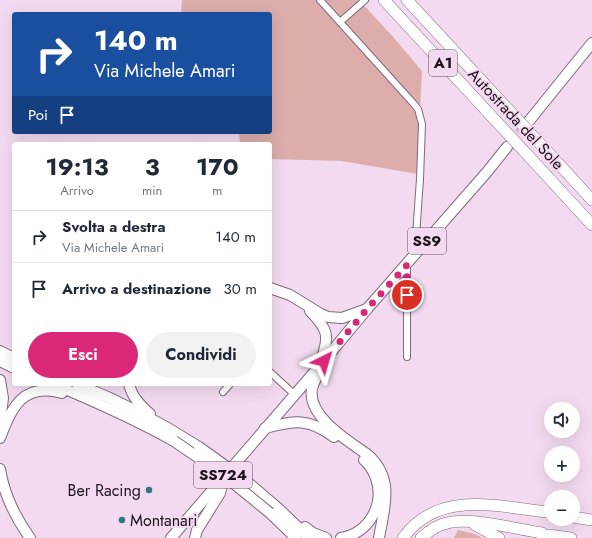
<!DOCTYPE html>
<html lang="it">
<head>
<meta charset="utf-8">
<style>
  :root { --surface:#fff; --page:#f2f2f3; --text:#1f2937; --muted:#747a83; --line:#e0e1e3; --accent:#db2777 }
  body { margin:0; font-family:Jost,sans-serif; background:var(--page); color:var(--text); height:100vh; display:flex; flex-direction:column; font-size:15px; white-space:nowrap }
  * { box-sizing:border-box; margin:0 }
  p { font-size:13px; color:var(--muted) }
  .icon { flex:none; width:22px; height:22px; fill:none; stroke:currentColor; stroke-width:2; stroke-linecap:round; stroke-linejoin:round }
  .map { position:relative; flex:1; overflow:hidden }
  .sheet { position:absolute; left:12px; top:142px; width:260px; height:244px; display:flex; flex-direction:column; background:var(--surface); border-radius:4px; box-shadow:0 4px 16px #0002 }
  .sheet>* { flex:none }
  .hud { position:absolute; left:12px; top:12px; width:260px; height:122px; border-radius:4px; box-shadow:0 4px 16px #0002; background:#1a4fa0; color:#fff; overflow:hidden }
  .buttons { position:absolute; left:544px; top:402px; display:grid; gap:8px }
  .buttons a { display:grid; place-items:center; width:36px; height:36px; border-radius:50%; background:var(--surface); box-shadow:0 4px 16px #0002; font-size:20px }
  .pin { position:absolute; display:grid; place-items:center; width:34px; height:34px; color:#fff; margin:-17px; border:2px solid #fff; border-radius:50%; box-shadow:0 1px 4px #0007 }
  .me { position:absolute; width:44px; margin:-22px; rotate:40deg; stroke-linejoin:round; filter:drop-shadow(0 0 3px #0008) }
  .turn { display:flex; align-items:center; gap:14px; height:84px; padding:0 16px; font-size:18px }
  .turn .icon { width:52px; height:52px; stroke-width:2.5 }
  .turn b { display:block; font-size:28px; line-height:34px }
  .then { display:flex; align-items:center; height:38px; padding:0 16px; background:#0003; gap:8px; font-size:15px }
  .eta { display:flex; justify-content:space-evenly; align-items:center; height:68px; text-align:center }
  .eta b { font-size:24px; font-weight:700; line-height:28px }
  .action { display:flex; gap:8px; margin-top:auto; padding:8px 16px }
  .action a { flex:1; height:46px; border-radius:24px; background:var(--accent); color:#fff; font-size:16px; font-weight:700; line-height:46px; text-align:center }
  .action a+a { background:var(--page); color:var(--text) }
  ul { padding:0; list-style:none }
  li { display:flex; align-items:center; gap:12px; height:52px; padding:0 16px; border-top:1px solid var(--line) }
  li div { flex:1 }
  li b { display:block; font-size:15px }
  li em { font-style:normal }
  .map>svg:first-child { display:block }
</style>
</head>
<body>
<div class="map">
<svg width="592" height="538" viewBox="0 0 592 538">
  <rect width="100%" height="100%" fill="#f3daf0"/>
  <!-- green -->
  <g fill="#dcadab">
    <path d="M 182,0 L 359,0 L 394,38 L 422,71 L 420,109 L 418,174 L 342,161 L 270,159 L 270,144 L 240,144 L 239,132 L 270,132 L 270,14 L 181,14 Z"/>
    <path d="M 458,530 L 475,534 L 482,538 L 454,538 Z"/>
  </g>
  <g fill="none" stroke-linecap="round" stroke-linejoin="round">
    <!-- primary-tunnel -->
    <path stroke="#d3bcd0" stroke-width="10" stroke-dasharray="10 5" stroke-linecap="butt" d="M 509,145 L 529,121"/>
    <defs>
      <g id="minor">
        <path d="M 320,0 L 413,103 L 418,109 L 422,124 L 420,179 L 416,236 L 417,252"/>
        <path d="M 340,22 L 365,0"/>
        <path d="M 407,265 L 407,357"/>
        <path d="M 270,372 L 295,395"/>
        <path d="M 223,392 L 230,384"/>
      </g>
      <g id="primary">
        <path d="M 529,121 L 592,43"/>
        <path d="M 171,538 L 317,369 L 367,309 L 487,172 L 507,147"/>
      </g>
      <g id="trunk">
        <path d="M 270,288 L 290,295 L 321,314 L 328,317 L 342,318 L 367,309"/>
        <path d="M 310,311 C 328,329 330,336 321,360"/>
        <path d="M 0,351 L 14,358"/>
        <path d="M 330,353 C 325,363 314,378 312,389 C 307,417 350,442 368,455 C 395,479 384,508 379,538"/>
        <path d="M 0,361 L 14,368"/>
        <path d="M 0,380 L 3,398 L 0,422"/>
        <path d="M 53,384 C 94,401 134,419 174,441"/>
        <path d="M 77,384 C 120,401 160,422 199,447"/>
        <path d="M 129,384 C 132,397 140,405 150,414"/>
        <path d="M 265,428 C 294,421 308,417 334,437"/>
        <path d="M 0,438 C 12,407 23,382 62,393"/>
        <path d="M 0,469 C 4,495 15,517 30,538"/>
        <path d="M 245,480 L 279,509 L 309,538"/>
        <path d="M 270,513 L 296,538"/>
        <path d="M 305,527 L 313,533 L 326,538"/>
        <path d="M 195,538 L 197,530 L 220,493 L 224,476"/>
        <path d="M 341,538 C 369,533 385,505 376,478 C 373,471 371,465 364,460"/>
      </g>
      <g id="motorway">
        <path d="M 384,0 L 495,120"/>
        <path d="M 407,0 L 507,108"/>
        <path d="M 546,150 L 592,200"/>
        <path d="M 535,163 L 592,225"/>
        <path d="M 573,517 L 592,520"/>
        <path d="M 475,525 L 499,538"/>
        <path d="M 549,535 L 571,538"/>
        <path d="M 403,538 C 437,490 497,506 546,512"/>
        <path d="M 421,538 C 429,531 437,525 447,523 C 471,517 516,529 542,533"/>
      </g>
    </defs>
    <!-- minor casing -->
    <use href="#minor" stroke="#7f697c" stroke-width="8"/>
    <!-- primary casing -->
    <use href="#primary" stroke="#7f697c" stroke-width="12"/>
    <!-- trunk casing -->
    <use href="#trunk" stroke="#7f697c" stroke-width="12"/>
    <!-- motorway casing -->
    <use href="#motorway" stroke="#7f697c" stroke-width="12"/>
    <!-- minor -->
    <use href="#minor" stroke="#fff" stroke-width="6"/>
    <!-- primary -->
    <use href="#primary" stroke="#fff" stroke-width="10"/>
    <!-- trunk -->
    <use href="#trunk" stroke="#fff" stroke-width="10"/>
    <!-- motorway -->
    <use href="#motorway" stroke="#fff" stroke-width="11"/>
    <defs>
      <g id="trunk-bridge">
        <path d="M 174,441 L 221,473 L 270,513"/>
        <path d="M 199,447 L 245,480"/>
      </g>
      <g id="motorway-bridge">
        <path d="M 507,108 L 546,150"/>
        <path d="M 495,120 L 535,163"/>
      </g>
    </defs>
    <!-- trunk-bridge casing -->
    <use href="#trunk-bridge" stroke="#7f697c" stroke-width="12" stroke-linecap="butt"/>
    <!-- motorway-bridge casing -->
    <use href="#motorway-bridge" stroke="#7f697c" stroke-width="12" stroke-linecap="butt"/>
    <!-- trunk-bridge -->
    <use href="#trunk-bridge" stroke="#fff" stroke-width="10"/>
    <!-- motorway-bridge -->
    <use href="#motorway-bridge" stroke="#fff" stroke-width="11"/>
  </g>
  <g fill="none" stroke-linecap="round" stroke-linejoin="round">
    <!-- route -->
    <path stroke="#db2777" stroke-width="7" stroke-dasharray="0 12.6" d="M 324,361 L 367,309 L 407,265 L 407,295"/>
  </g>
  <!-- markers -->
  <g fill="#2f787e" stroke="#f3daf0" stroke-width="1.5">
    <circle cx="149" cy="490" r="4"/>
    <circle cx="122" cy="520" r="4"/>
  </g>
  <g text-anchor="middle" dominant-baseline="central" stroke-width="4" stroke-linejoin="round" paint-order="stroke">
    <!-- shield labels -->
    <g fill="#f3daf0" stroke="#5d4f5c" stroke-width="1">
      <rect x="429" y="50" width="28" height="26" rx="3"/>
      <rect x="408" y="228" width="38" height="26" rx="3"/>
      <rect x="194" y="462" width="58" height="26" rx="3"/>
    </g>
    <g font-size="15" font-weight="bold" fill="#1d141c">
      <text x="443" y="63">A1</text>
      <text x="427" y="241">SS9</text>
      <text x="223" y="475">SS724</text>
    </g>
    <!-- street labels -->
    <g font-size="16" fill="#1d141c" stroke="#f3daf0">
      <text transform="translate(516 119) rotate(47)">Autostrada del Sole</text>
    </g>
    <!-- poi labels -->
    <g font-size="16" fill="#1d141c" stroke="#f3daf0" text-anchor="end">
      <text x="141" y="490">Ber Racing</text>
      <text x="130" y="520" text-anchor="start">Montanari</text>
    </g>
  </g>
</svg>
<div class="buttons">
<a><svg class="icon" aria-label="sound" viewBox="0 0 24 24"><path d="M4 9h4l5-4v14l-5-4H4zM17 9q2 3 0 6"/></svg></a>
<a>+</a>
<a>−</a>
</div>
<div class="pin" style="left:407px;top:295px;background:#d93025"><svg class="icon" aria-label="arrive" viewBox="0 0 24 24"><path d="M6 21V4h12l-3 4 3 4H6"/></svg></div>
<svg class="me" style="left:324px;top:361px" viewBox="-20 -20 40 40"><path d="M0-17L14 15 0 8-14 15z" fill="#db2777" stroke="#fff" stroke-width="4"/></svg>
<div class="hud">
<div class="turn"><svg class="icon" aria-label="right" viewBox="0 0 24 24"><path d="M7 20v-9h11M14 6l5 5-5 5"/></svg><div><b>140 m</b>Via Michele Amari</div></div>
<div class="then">Poi<svg class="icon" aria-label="arrive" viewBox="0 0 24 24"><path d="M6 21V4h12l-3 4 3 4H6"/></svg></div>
</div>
<section class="sheet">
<div class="eta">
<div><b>19:13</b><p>Arrivo</p></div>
<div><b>3</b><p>min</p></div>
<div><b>170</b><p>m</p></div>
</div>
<ul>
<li><svg class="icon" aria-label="right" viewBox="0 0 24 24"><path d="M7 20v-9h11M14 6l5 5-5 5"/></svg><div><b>Svolta a destra</b><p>Via Michele Amari</p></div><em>140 m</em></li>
<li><svg class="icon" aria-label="arrive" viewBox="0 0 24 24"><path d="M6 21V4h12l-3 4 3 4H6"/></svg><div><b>Arrivo a destinazione</b></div><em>30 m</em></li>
</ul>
<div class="action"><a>Esci</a><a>Condividi</a></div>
</section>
</div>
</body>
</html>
